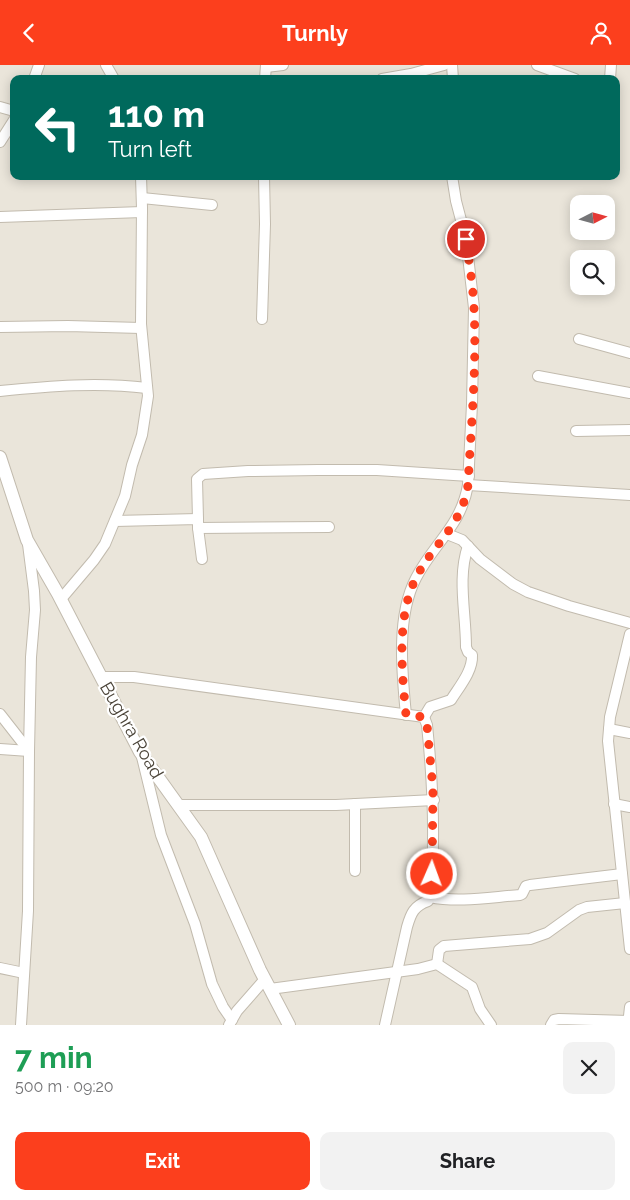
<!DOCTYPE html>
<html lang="en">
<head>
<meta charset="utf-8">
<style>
  :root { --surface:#fff; --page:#f2f2f2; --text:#202124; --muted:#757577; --accent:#fc3f1d }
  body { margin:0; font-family:Raleway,sans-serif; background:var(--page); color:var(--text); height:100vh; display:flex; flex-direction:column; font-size:19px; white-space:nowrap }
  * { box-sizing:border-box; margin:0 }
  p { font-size:16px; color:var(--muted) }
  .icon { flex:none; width:28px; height:28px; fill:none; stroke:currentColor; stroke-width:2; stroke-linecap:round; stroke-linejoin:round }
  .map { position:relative; height:960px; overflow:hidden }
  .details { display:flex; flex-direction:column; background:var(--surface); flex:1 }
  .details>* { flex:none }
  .banner { position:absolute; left:10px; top:10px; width:610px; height:105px; border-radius:10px; box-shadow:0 2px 12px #0003; background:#00695c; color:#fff; overflow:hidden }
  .needle { width:32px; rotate:84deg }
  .tools { position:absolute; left:570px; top:130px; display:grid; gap:10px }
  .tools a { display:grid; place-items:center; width:45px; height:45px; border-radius:10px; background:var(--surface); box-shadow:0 2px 12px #0003; font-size:25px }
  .pin { position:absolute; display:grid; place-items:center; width:42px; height:42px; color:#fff; margin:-21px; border:2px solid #fff; border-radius:50%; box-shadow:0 1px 5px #0007 }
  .me { position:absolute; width:55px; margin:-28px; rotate:2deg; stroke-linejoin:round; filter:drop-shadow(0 0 4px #0008) }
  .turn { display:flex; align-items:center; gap:18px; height:105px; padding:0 15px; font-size:22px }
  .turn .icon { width:65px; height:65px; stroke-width:2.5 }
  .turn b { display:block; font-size:35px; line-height:42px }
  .round { display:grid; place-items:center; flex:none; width:52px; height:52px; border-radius:10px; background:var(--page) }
  .overview { display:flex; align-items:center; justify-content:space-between; height:85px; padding:0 15px }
  h1 { font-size:30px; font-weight:700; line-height:38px; color:#1e9e55 }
  .action { display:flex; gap:10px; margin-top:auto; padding:10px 15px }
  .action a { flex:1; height:58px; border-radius:10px; background:var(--accent); color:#fff; font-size:20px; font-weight:700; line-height:58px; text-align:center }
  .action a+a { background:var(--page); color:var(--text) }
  header { display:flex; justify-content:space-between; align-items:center; height:65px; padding:0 15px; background:var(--accent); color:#fff; font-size:22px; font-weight:700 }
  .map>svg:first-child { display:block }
</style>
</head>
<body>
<header><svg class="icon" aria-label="back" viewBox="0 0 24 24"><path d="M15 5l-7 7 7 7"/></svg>Turnly<svg class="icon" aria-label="person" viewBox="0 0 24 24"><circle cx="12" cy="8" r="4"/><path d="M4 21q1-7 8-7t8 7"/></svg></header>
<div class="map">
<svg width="630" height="960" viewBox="0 0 630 960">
  <rect width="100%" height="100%" fill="#f6f3ec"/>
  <!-- residential -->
  <path fill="#eae5da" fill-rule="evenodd" d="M 0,0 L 630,0 L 630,960 L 0,960 ZM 14,14 L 616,14 L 616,111 L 14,111 ZM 579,139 L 606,139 L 606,166 L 579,166 ZM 579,194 L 606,194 L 606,221 L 579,221 Z"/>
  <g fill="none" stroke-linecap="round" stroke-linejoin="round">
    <defs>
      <g id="minor">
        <path d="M 106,0 L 114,14"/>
        <path d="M 452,0 L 453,14"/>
        <path d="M 537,0 L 575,14"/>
        <path d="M 266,2 L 283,0"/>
        <path d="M 34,14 L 39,0"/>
        <path d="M 265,14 L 266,0"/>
        <path d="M 382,14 L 411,9 L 444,0"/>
        <path d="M 610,14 L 611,0"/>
        <path d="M 0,42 L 14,46"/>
        <path d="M 0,77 L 14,55"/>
        <path d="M 142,133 L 212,140"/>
        <path d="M 0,152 L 142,147"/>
        <path d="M 262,254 L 265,159 L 264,111"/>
        <path d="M 0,262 L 68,261 L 141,263"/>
        <path d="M 579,274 L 630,288"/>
        <path d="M 538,311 L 630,328"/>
        <path d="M 0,326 C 50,321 98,317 147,323"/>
        <path d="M 576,366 L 630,365"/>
        <path d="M 468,420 L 630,430"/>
        <path d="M 198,454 L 197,414 L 203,409 L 248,406 L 318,405 L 377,405 L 469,411"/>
        <path d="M 115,456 L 198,454 L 198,463 L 329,462"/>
        <path d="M 198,463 L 202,494"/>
        <path d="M 447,469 L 462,475 L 480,494 L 513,519 L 528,527 L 569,541 L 630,558"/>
        <path d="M 61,534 L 94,495 L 105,479 L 125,431 L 132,400 L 142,370 L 148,331 L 141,259 L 142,143 L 141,111"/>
        <path d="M 630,569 L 610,652 L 608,676 L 630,884"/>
        <path d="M 101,612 L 134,612 L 424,652 L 427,660 C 433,718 436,774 430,832 L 428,836 C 414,841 411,848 407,862 L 385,960"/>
        <path d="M 0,649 L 29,686"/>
        <path d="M 406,650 C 402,608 396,551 416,513 C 434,478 461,461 468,420 L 472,339 L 474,243 L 466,174 L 456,136 L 452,111"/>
        <path d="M 424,652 L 430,642 L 451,635 C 459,622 473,606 472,590 L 468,587 L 466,582 C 466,548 457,513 468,481"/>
        <path d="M 609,664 L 630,668"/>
        <path d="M 0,684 L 29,686"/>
        <path d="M 142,692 L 161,770 L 195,859 L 212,919 L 223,942 L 232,955"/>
        <path d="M 614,739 L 630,742"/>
        <path d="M 179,740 L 336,740 L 434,735"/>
        <path d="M 355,806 L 355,739"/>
        <path d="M 430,832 C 459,838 491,832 520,830 L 522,829 L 526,821 L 530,820 L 622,809"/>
        <path d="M 437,899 L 439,885 L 444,881 L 530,874 L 547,868 L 579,845 L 587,842 L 625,838"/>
        <path d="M 0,903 L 24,908"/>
        <path d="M 270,924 L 418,904 L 437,899 L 472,922 L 480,944 L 491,960"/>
        <path d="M 21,960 L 28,846 L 29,686 L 31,592 L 35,545 L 34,526 L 28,479"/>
        <path d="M 229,960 L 237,946 L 265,914"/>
        <path d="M 551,960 L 554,955 L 559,954 L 629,956"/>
        <path d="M 628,960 L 630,942"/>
      </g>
      <path id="tertiary" d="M 0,392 L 27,475 L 58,529 L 140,687 L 201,772 L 260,905 L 289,960"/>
    </defs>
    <!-- minor casing -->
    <use href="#minor" stroke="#c2bbae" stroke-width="12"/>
    <!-- tertiary casing -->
    <use href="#tertiary" stroke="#c2bbae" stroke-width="14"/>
    <!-- minor -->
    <use href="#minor" stroke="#fff" stroke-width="10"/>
    <!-- tertiary -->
    <use href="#tertiary" stroke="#fff" stroke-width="12"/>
  </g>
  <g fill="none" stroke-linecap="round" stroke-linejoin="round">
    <!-- route -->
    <path stroke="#fc3f1d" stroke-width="9" stroke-dasharray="0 16.2" d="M 432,809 L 433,724 L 427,660 L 424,652 L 406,650 C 402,608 396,552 416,513 C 433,479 462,461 468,420 C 471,362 477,302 474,243 C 473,220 469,197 466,174"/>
  </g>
  <g text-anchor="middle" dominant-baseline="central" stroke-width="4.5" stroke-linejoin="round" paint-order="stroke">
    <!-- street labels -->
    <g font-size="18" fill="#4b4439" stroke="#fff">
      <text transform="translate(132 665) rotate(60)">Bughra Road</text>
    </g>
  </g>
</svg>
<div class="tools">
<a><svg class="needle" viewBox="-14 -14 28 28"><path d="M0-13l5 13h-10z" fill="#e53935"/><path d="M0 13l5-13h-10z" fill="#757577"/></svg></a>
<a><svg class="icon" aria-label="search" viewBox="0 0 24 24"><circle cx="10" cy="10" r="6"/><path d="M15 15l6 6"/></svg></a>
</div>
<div class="pin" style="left:466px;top:174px;background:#d93025"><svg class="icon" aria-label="arrive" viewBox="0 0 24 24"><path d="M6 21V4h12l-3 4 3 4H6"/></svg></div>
<svg class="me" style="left:432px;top:809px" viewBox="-20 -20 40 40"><circle r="17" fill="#fc3f1d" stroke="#fff" stroke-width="3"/><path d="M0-11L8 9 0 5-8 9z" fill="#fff"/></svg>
<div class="banner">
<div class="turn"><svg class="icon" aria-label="left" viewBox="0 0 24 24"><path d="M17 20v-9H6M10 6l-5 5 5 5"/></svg><div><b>110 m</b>Turn left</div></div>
</div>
</div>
<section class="details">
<div class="overview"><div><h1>7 min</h1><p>500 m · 09:20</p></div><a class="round"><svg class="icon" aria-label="close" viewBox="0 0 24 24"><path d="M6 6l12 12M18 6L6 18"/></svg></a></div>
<div class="action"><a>Exit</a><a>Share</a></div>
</section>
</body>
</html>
